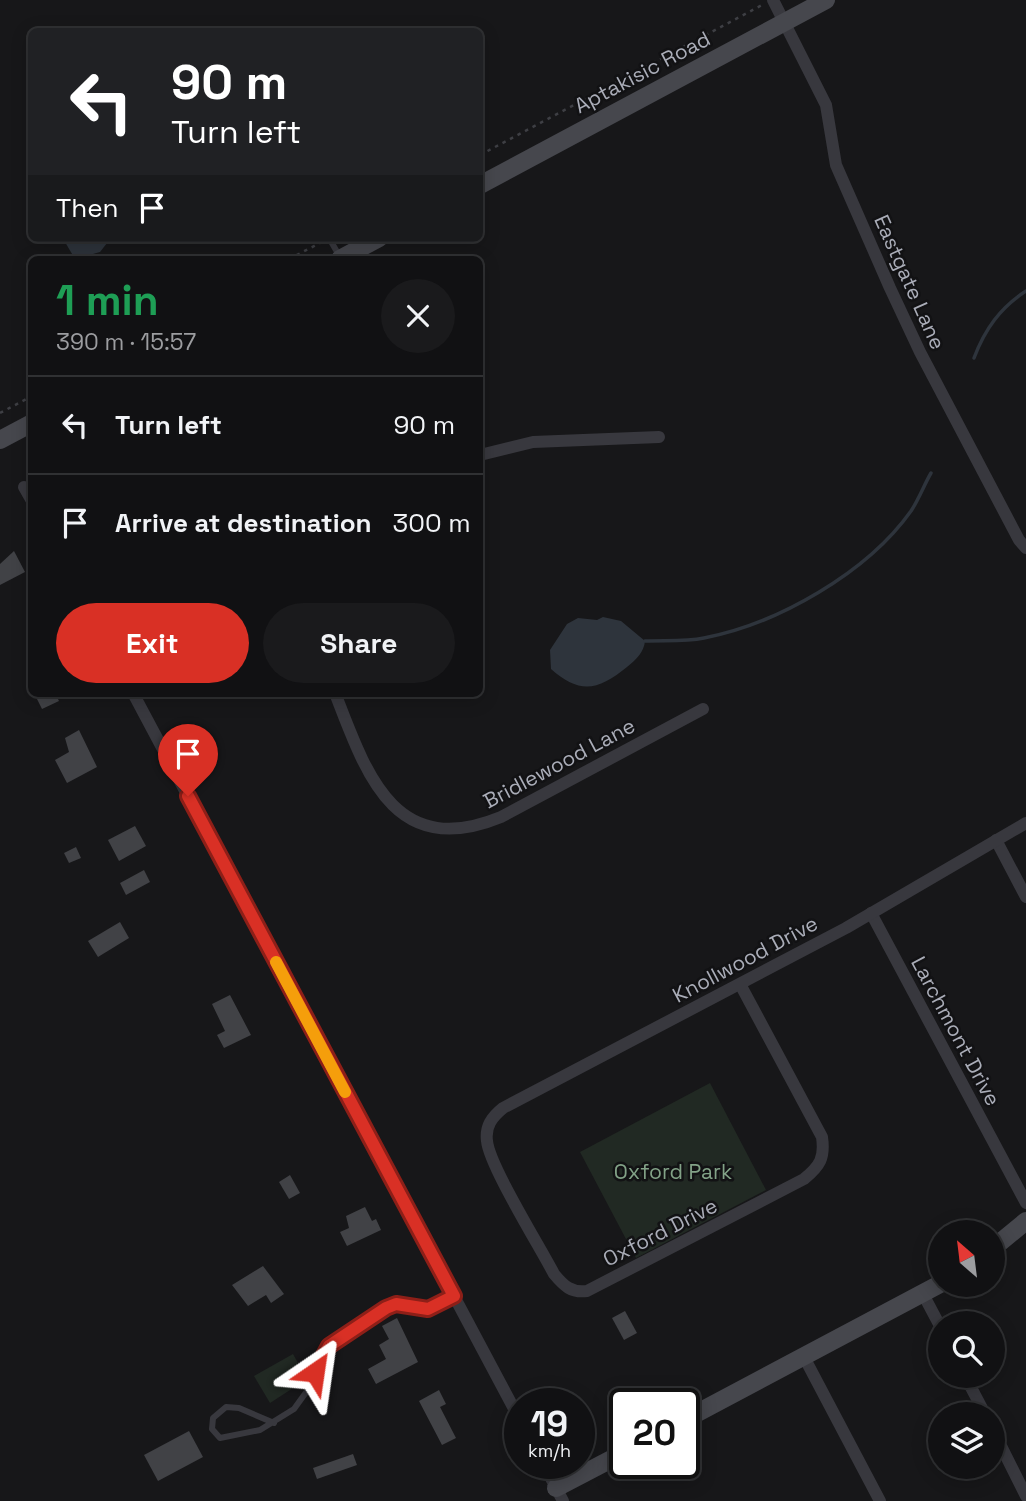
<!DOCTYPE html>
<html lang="en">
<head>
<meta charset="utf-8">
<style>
  :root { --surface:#111113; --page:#1a1a1c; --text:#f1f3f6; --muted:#9c9da0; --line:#303133; --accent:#d93025 }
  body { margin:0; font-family:"Space Grotesk",sans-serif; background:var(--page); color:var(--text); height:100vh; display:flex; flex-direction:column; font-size:26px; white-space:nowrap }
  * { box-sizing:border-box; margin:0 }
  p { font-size:23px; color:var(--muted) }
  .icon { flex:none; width:38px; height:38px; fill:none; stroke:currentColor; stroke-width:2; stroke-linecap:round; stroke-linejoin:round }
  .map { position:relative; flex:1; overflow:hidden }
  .drawer { position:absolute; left:28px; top:256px; width:455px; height:441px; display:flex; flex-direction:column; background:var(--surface); border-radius:10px; box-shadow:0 4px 18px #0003,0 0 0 2px var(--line) }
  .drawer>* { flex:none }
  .guide { position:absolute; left:28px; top:28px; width:455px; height:214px; border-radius:10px; box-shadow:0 4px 18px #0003,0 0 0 2px var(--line); background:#202124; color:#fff; overflow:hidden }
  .needle { width:46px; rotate:332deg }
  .fabs { position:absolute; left:928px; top:1220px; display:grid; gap:14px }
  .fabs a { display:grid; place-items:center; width:77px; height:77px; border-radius:50%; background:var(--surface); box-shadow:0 4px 18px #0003,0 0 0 2px var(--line); font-size:35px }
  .speed { position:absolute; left:504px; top:1388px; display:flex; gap:14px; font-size:35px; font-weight:700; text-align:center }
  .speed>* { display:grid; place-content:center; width:91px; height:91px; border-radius:50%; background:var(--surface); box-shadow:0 4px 18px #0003,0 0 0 2px var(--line); line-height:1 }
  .speed small { font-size:18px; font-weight:400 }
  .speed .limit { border:4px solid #111; border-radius:10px; background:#fff; color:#111 }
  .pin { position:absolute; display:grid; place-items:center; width:60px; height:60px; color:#fff; margin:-72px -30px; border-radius:50% 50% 50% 0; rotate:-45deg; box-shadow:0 0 7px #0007 }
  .pin .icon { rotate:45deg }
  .me { position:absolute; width:77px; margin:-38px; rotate:32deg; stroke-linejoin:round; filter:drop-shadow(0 0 5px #0008) }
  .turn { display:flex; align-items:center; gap:24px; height:147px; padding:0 28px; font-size:32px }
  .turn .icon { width:91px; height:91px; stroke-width:2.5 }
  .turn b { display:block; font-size:49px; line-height:60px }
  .then { display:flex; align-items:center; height:66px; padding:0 28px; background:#0003; gap:14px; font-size:26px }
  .round { display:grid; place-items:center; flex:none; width:74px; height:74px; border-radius:37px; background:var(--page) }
  .overview { display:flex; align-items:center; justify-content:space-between; height:119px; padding:0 28px }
  h1 { font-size:42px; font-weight:700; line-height:52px; color:#1e9e55 }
  .cta { display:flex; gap:14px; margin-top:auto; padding:14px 28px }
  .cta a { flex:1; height:80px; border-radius:42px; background:var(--accent); color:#fff; font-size:28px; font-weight:700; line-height:80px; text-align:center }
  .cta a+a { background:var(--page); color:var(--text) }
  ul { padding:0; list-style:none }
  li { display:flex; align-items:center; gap:21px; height:98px; padding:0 28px; border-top:2px solid var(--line) }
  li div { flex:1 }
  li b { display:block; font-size:26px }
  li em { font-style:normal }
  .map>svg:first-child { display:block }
</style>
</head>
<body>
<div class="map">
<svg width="1026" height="1501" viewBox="0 0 1026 1501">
  <rect width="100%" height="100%" fill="#171719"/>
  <!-- green -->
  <g fill="#212923">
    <path d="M 710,1083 L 766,1190 L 636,1258 L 580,1152 Z"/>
    <path d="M 293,1354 L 307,1379 L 270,1403 L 254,1376 Z"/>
  </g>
  <!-- water -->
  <g fill="#2e343c">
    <path d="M 67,238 L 111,238 L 100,252 L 75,259 L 65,242 Z"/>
    <path d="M 603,617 L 621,621 L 645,641 C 644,652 636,660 627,667 C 599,690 580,695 551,669 L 550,650 L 567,624 L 578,618 L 597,620 Z"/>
  </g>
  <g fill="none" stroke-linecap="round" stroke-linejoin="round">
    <!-- stream -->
    <g stroke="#2e343c" stroke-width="3.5">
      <path d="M 974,358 C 985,329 1000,308 1026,291"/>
      <path d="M 645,641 C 664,640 685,642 704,638 C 777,624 867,573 911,511 C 919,499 924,485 931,473"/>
    </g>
  </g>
  <!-- building -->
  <g fill="#414246">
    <path d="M 14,551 L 25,572 L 0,585 L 0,564 Z"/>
    <path d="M 34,693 L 55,693 L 59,701 L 42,709 Z"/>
    <path d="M 79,730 L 97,767 L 67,783 L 55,760 L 69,752 L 65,738 Z"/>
    <path d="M 135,826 L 146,846 L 119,861 L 108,840 Z"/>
    <path d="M 76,847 L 81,858 L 69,863 L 64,853 Z"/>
    <path d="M 144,870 L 150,882 L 126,895 L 120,883 Z"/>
    <path d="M 120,922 L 129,938 L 98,957 L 88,941 Z"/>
    <path d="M 230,995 L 251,1035 L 224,1048 L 217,1035 L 225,1031 L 212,1004 Z"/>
    <path d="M 290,1175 L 300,1193 L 289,1199 L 279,1182 Z"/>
    <path d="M 365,1207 L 372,1221 L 376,1219 L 381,1230 L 347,1246 L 340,1232 L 349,1228 L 346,1216 Z"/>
    <path d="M 263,1266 L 284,1294 L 271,1303 L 266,1295 L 248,1306 L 232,1285 Z"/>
    <path d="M 625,1311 L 637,1333 L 624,1340 L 612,1318 Z"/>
    <path d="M 397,1318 L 418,1362 L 376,1384 L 368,1369 L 386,1359 L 379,1345 L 389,1339 L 382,1326 Z"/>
    <path d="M 439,1390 L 446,1404 L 440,1407 L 456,1438 L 442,1445 L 419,1401 Z"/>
    <path d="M 189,1431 L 203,1457 L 158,1481 L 144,1455 Z"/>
    <path d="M 353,1454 L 357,1465 L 317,1479 L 313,1468 Z"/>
  </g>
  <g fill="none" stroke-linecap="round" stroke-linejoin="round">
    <!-- path -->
    <g stroke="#3e3f44" stroke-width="2.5" stroke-dasharray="3.5 5" stroke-linecap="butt">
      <path d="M 480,155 L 764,4"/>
      <path d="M 289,259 L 320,243"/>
      <path d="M 0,413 L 32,396"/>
    </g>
    <!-- lane -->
    <g stroke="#38383e" stroke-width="6">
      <path d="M 329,238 L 340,257"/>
      <path d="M 274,1423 L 239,1408 L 226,1407 L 213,1418 L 212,1429 L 220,1438 L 260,1430 L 294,1409 L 307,1391 L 325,1351 L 386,1308 L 396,1304 L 428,1309 L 454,1296"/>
    </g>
    <!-- street -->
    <g stroke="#38383e" stroke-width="12">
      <path d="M 773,0 L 826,105 L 836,165 L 890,288 L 920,352 L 1019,540 L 1026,548"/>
      <path d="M 480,455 L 533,442 L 659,437"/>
      <path d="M 24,487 L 32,501"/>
      <path d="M 133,693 L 520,1420"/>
      <path d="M 335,693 C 366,773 394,861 501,817 L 703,709"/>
      <path d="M 996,840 L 1026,897"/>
      <path d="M 871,913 L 1026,1203"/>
      <path d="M 740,984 L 822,1137 C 825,1158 820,1166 804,1179 L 587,1291 C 571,1293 564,1286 554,1274 C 540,1247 489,1165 487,1141 C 485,1126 492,1117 503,1108 L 846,928 L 1026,823"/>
      <path d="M 923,1294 L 940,1326"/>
      <path d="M 804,1357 L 880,1501"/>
      <path d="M 965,1376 L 985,1414"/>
      <path d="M 992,1428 L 1026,1496"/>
      <path d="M 543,1463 L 563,1501"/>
    </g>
    <!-- secondary -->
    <g stroke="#46474d" stroke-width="18">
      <path d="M 480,185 L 826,0"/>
      <path d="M 340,259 L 379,238"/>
      <path d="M 0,440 L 32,423"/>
      <path d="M 992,1249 L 1026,1221"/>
      <path d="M 684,1420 L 940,1284"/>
      <path d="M 556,1488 L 625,1452"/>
    </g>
  </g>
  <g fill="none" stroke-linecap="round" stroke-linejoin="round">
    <defs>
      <path id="route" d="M 188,796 L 454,1296 L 428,1309 L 396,1304 L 386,1308 L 329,1346 L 315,1372"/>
    </defs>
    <!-- route casing -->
    <use href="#route" stroke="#8d1f18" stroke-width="18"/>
    <!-- route -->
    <use href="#route" stroke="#d93025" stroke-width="12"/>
    <!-- slow -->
    <path stroke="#f59e0b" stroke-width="12" d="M 276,962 L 345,1092"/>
  </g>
  <g text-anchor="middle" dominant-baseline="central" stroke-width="5" stroke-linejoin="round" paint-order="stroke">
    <!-- street labels -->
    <g font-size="21" fill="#aaadb8" stroke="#121214">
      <text transform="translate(642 72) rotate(-28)">Aptakisic Road</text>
      <text transform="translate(910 282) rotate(66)">Eastgate Lane</text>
      <text transform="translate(559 763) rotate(-28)">Bridlewood Lane</text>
      <text transform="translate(745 959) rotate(-28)">Knollwood Drive</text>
      <text transform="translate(956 1031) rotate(62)">Larchmont Drive</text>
      <text transform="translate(660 1232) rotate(-27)">Oxford Drive</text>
    </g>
    <!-- park labels -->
    <g font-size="21" fill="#82a287" stroke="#121214">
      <text x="673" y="1171">Oxford Park</text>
    </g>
  </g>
</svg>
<div class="fabs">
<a><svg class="needle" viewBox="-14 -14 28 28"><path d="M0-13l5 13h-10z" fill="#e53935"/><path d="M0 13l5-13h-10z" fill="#9c9da0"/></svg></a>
<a><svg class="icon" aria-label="search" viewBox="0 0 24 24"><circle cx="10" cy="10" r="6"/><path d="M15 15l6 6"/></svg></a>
<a><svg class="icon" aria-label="layers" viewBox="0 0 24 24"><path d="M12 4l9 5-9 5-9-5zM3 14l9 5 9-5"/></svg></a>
</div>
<div class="speed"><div>19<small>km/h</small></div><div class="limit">20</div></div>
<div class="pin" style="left:188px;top:796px;background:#d93025"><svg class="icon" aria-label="arrive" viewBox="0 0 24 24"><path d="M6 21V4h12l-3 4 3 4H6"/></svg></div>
<svg class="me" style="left:315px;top:1372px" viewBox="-20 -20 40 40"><path d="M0-17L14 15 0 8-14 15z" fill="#d93025" stroke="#fff" stroke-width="4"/></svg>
<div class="guide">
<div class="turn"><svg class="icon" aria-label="left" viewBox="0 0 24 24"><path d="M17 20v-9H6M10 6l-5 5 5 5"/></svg><div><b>90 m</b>Turn left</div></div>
<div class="then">Then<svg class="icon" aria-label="arrive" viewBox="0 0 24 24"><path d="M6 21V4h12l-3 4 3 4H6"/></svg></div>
</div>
<section class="drawer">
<div class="overview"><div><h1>1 min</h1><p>390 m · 15:57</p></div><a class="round"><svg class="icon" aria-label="close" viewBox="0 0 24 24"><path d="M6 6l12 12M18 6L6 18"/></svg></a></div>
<ul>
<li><svg class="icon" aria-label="left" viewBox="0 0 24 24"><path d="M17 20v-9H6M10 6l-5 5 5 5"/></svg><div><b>Turn left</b></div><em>90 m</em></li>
<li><svg class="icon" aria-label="arrive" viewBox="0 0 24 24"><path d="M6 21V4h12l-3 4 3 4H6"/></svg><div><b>Arrive at destination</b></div><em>300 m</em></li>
</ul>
<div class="cta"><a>Exit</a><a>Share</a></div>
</section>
</div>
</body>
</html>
